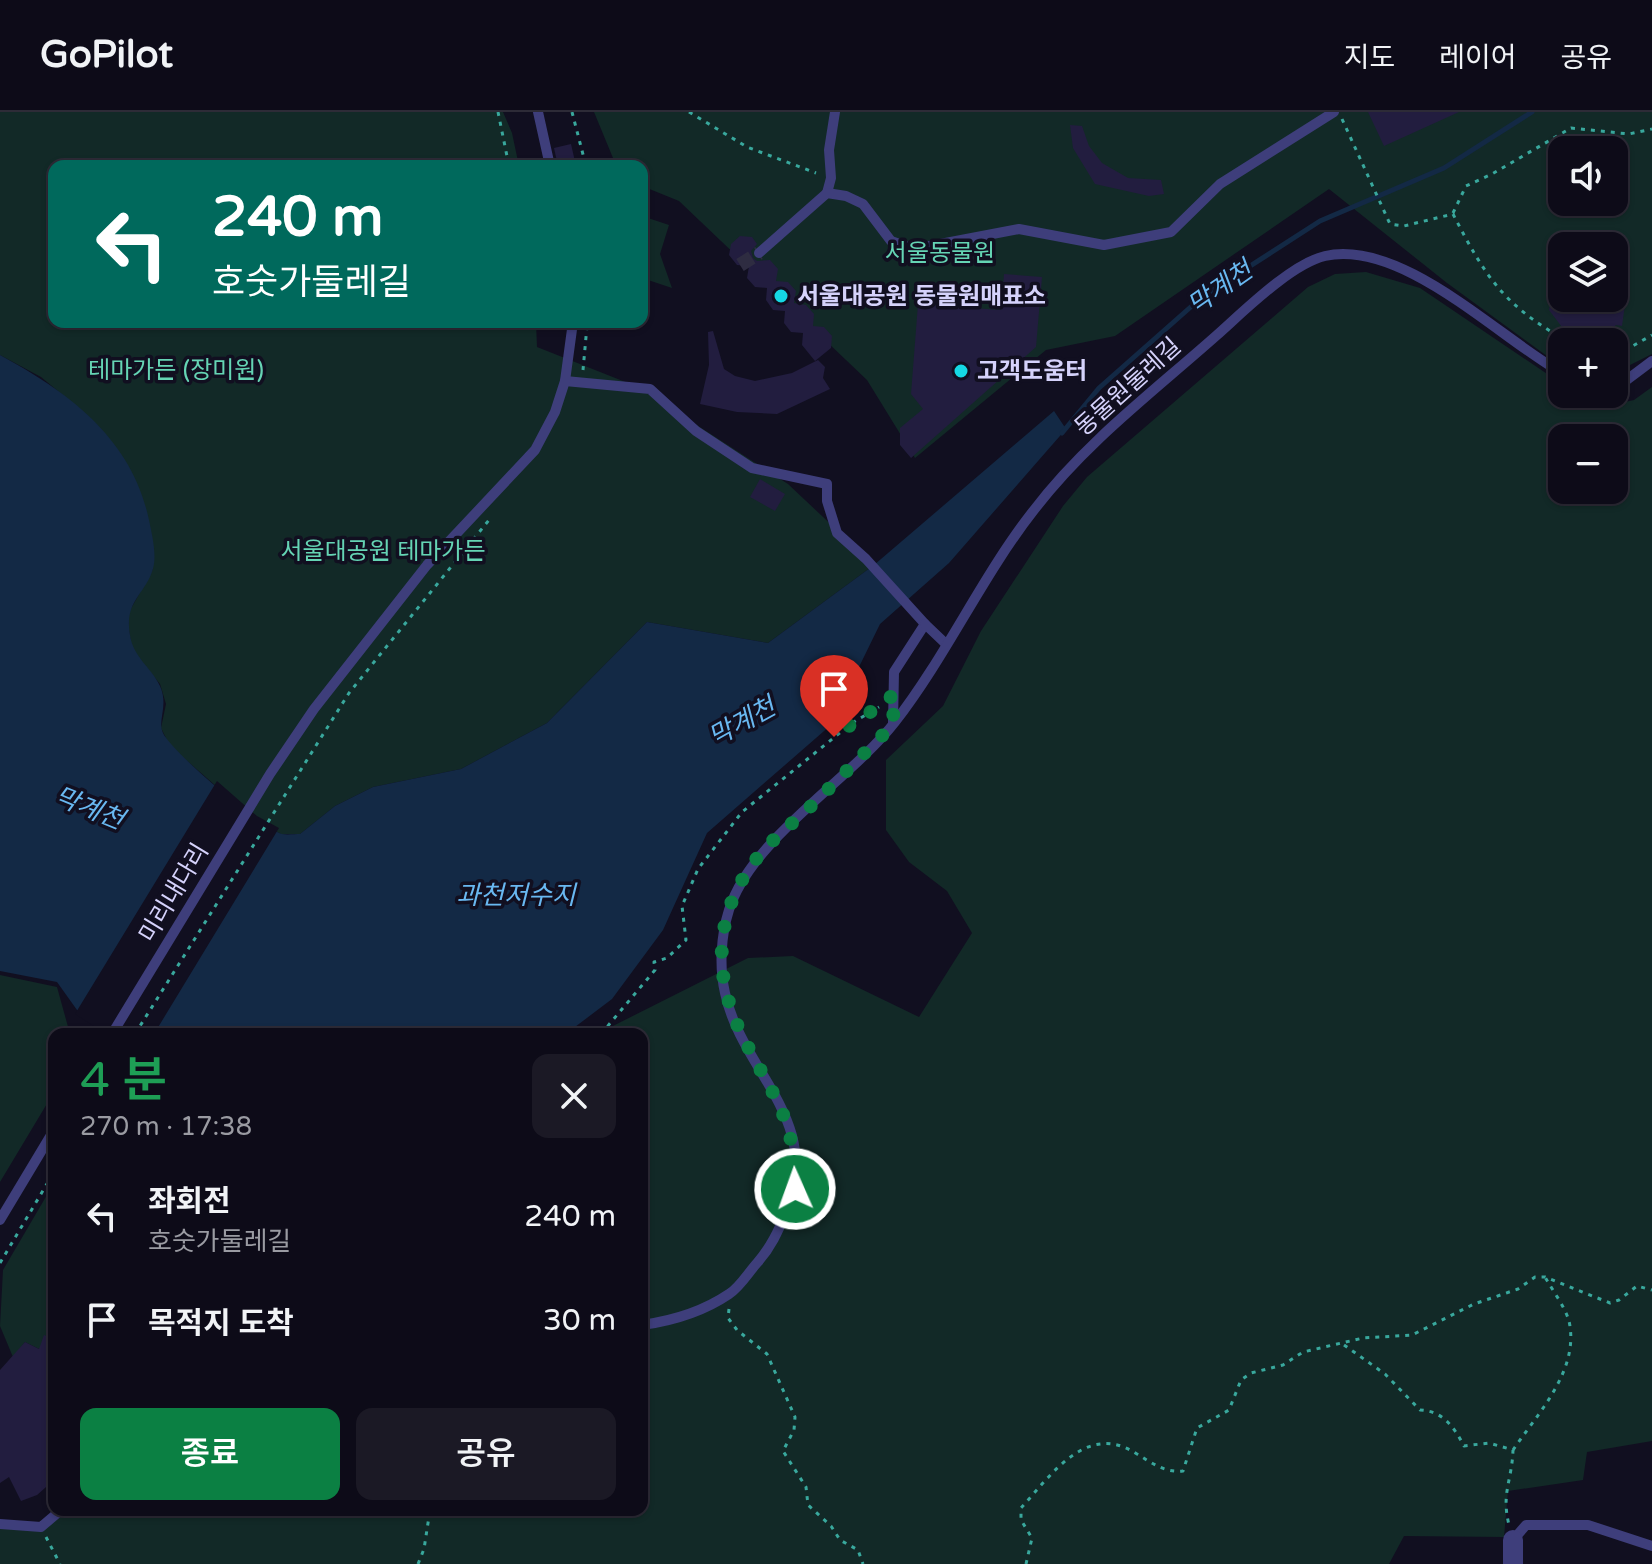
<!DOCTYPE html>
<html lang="ko">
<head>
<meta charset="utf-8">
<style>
  :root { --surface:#0d0b18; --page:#1b1925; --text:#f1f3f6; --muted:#9a9ba2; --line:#2d2b37; --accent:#0b8043 }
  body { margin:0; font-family:"Varela Round","Noto Sans KR",sans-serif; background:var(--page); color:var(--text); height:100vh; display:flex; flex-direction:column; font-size:30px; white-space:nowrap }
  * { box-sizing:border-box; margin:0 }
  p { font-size:26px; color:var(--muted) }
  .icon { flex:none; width:44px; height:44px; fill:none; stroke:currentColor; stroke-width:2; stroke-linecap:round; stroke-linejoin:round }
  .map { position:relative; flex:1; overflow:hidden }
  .drawer { position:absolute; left:48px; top:916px; width:600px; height:488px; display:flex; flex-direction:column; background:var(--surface); border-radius:16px; box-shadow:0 2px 6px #0004,0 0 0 2px var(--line) }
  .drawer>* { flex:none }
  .banner { position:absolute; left:48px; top:48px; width:600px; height:168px; border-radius:16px; box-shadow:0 2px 6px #0004,0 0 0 2px var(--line); background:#00695c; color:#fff; overflow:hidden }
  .controls { position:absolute; left:1548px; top:24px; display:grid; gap:16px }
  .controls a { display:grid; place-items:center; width:80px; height:80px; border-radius:16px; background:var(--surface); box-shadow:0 2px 6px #0004,0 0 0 2px var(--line); font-size:40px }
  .pin { position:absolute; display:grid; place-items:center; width:68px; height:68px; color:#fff; margin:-82px -34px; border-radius:50% 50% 50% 0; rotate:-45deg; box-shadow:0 0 8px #0007 }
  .pin .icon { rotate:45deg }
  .me { position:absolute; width:88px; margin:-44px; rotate:358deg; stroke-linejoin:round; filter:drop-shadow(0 0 6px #0008) }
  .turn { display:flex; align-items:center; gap:28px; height:168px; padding:0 32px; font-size:36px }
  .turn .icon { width:104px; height:104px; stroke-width:2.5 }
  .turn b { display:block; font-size:56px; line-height:68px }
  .round { display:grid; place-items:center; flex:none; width:84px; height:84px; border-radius:16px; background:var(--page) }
  .head { display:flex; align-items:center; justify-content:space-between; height:136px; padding:0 32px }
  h1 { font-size:48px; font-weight:600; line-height:60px; color:#1e9e55 }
  .action { display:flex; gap:16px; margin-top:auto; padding:16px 32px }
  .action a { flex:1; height:92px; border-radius:16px; background:var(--accent); color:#fff; font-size:32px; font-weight:600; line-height:92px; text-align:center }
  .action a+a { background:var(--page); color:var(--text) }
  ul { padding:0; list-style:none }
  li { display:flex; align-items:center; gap:24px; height:104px; padding:0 32px }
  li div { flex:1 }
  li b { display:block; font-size:30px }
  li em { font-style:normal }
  header { display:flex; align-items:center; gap:48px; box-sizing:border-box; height:112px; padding:0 40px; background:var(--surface); border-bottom:2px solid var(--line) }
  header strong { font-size:38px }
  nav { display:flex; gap:44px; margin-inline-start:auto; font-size:28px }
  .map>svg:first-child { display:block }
</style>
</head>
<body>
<header>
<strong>GoPilot</strong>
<nav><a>지도</a><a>레이어</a><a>공유</a></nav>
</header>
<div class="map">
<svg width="1652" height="1452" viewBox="0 0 1652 1452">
  <rect width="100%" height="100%" fill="#110f20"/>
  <!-- green -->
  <g fill="#122927" fill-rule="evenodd">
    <path d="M 0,0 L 503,0 L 512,21 L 519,54 L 54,54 L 54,210 L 536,210 L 537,235 L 638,275 L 788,372 L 874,453 L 768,531 L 647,510 L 547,611 L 461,657 L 373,675 L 335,694 L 300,722 L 281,722 L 255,708 L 170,634 L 161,616 L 166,592 L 160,572 L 132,538 L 129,518 L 128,502 L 153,457 L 82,299 L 41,265 L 0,243 Z"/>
    <path d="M 594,0 L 1652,0 L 1652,242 L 1614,261 L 1614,230 L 1562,230 L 1562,255 L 1447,171 L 1329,77 L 1115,224 L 1046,238 L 915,346 L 867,268 L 679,89 L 642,74 L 642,54 L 620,54 L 613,46 ZM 1562,38 L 1614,38 L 1614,90 L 1562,90 ZM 1562,134 L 1614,134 L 1614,186 L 1562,186 Z"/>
    <path d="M 642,104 L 669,113 L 660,142 L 672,176 L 642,166 Z"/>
    <path d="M 1366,160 L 1420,176 L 1562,272 L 1562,282 L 1579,282 L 1602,295 L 1634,288 L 1652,275 L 1652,1329 L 1587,1340 L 1583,1368 L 1508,1379 L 1504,1425 L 1404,1424 L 1389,1452 L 0,1452 L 0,1417 L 40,1415 L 61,1398 L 642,1398 L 642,922 L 597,922 L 748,846 L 793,844 L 919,905 L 972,821 L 947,779 L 909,750 L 886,718 L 886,648 L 943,594 L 981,519 L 1063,394 L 1087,365 L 1308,175 L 1335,162 ZM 1562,326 L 1614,326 L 1614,378 L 1562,378 Z"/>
    <path d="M 0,863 L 57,875 L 70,922 L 54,922 L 54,980 L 0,1070 Z"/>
    <path d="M 54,1071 L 54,1227 L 39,1237 L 25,1230 L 13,1245 L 0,1214 L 3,1158 Z"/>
  </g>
  <!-- water -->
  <path fill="#132945" d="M 0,243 C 70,281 132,327 149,408 C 152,423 157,442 153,457 C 145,483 124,489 130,523 C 133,545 151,555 160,574 C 169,594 157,608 163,621 C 171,639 262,717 282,722 C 287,723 295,722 300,722 L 335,694 L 373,675 L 461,657 L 547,611 L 647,510 L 768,531 L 874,453 L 1054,299 L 1066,317 L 949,451 L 880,512 L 859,555 L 847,599 L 707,721 L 663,818 L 612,887 L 571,918 L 558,922 L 113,922 L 77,898 L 57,870 L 0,859 Z"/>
  <!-- pier -->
  <path fill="#110f20" d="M 217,669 L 257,704 L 279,716 L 154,922 L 106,922 L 75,902 Z"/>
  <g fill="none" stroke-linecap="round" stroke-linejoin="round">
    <!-- stream -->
    <path stroke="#132945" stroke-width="5" d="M 1062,321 L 1099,276 L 1202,185 L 1320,109 L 1444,56 L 1532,0"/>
  </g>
  <!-- building -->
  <g fill="#221d3f">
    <path d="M 1368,0 L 1459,0 L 1384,34 Z"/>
    <path d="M 1070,13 L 1082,14 L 1089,34 L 1102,51 L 1128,66 L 1161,68 L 1164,82 L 1149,84 L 1095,72 L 1073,36 Z"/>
    <path d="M 571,32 L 576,54 L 558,54 L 554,36 Z"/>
    <path d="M 740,124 L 752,125 L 757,132 L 751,139 L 753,146 L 757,149 L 770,148 L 778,157 L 776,169 L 788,170 L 796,179 L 794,191 L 806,193 L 814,202 L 813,214 L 824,215 L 832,224 L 831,236 L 815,249 L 802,233 L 803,221 L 791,220 L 784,211 L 785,199 L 773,198 L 766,188 L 767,176 L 755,175 L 747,166 L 749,154 L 737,153 L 729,143 L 731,132 Z"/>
    <path d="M 1614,161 L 1627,178 L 1622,214 L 1616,213 L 1598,227 L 1568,223 L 1549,198 L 1551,186 L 1614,186 Z"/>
    <path d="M 1004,162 L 1042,165 L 1036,235 L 911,346 L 900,333 L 900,316 L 923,297 L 911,282 L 918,192 L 1001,198 Z"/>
    <path d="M 713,219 L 724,257 L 735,264 L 755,269 L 792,261 L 818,248 L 825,255 L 823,266 L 830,277 L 777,302 L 737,300 L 700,292 L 709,253 L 708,220 Z"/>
    <path d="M 760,367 L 785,382 L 775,399 L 750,385 Z"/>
    <path d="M 44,1223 L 54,1227 L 54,1368 L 37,1383 L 21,1389 L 9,1365 L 0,1371 L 0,1258 L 25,1230 L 39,1237 Z"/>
  </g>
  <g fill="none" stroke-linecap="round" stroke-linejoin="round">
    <!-- pedestrian-tunnel -->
    <path stroke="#2e2c41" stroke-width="14" stroke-dasharray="14 7" stroke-linecap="butt" d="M 740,153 L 759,141"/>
    <!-- path -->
    <g stroke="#39a89d" stroke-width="3" stroke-dasharray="4 6" stroke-linecap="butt">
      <path d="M 498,0 L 509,54"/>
      <path d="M 572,0 L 586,54"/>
      <path d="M 689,0 L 747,35 L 816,61"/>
      <path d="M 1342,7 L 1390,112 L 1404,114 L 1453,102 C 1486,166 1504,194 1569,230"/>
      <path d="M 1453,101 L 1466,74 L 1492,62 L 1571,16 L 1629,22 L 1652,17"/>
      <path d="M 542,210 L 543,213"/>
      <path d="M 1614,236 L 1631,235 L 1652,223"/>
      <path d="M 583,258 L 587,214"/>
      <path d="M 135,922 L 349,581 L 489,408"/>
      <path d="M 601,922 L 655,858 L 654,850 L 667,846 L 686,828 L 682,794 L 698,757 L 742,700 L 852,611 L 879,595"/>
      <path d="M 0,1151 L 54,1060"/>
      <path d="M 729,1197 L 728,1206 L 737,1218 L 767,1242 L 795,1305 L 794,1318 L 783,1339 L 806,1375 L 808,1393 L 831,1414 L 840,1428 L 858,1438 L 863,1452"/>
      <path d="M 1344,1233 L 1385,1262 L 1420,1298 C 1443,1299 1454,1315 1464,1334 L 1489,1331 L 1513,1338 C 1512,1369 1501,1381 1509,1413"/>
      <path d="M 1513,1338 C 1538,1301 1580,1258 1569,1209 C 1565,1195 1553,1179 1545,1165"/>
      <path d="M 46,1425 L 60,1452"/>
      <path d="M 418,1452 L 424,1437 L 430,1398"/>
      <path d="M 1026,1452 L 1032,1426 L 1021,1408 L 1021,1396 C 1052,1362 1087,1309 1137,1342 C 1152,1351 1165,1361 1183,1359 L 1197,1316 L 1229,1298 L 1241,1268 L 1251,1261 L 1283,1253 L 1303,1240 L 1363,1226 L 1412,1223 L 1474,1192 L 1518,1177 L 1535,1165 L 1545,1165 L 1610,1191 L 1619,1188 L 1637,1174 L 1652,1178"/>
    </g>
    <!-- service -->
    <g stroke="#3e3e7b" stroke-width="10">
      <path d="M 538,0 L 550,54"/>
      <path d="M 827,81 L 831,66 L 829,38 L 835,0"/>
      <path d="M 759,141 L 827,81 L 846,84 L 863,92 L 891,129 L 914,137 L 1019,117 L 1104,133 L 1171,120 L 1220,72 L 1334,0"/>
      <path d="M 565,269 L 650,277 L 696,319 L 752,356 L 827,372 L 827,389 L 837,421 L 866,447 L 925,512 L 894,560 L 893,611"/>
      <path d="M 1614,272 L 1624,270 L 1652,249"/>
      <path d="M 925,512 L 946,532"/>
      <path d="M 112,922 L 270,662 L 314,597 L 427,453 L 535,338 L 555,300 L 565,269 L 573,210"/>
      <path d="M 0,1108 L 54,1018"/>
      <path d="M 642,1213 C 671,1209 704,1199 729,1182 C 740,1175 748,1161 757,1151 C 771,1135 778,1120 786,1100 C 824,1007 742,961 725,881 C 719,855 721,823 729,798 C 751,727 849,669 895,610 C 947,543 982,464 1034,398 C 1085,331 1154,279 1217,223 C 1243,200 1291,152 1325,144 C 1402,127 1498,225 1562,261"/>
      <path d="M 0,1412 L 41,1415 L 61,1398"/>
      <path d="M 1513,1428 L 1526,1413 L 1588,1413 L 1652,1434"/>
    </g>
    <!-- minor -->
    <path stroke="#3e3e7b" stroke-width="20" d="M 1513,1452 L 1513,1428"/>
  </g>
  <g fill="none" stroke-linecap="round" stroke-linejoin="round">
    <!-- route -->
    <path stroke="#0b8043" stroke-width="14" stroke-dasharray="0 25.2" d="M 795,1077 C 796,1004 772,984 742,923 C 712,862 714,801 757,746 C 772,727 793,711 810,695 C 838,668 865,640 893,613 L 894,582 C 875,599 854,609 834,625"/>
  </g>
  <!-- markers -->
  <g fill="#15d8e4" stroke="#110f20" stroke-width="3">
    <circle cx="781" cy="184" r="8"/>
    <circle cx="961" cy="259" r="8"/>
  </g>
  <g text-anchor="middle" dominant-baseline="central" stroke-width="7" stroke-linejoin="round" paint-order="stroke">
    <!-- park labels -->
    <g font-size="24" fill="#65d4b4" stroke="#110f20">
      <text x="940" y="141">서울동물원</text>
      <text x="176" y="258">테마가든 (장미원)</text>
      <text x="383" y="439">서울대공원 테마가든</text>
    </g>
    <!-- poi labels -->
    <g font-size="24" font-weight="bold" fill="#d5d2fb" stroke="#110f20" text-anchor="start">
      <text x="797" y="184">서울대공원 동물원매표소</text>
      <text x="977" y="259">고객도움터</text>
    </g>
    <!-- street labels -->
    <g font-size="24" fill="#d5d2fb" stroke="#110f20">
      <text transform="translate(1128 275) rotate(-42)">동물원둘레길</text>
      <text transform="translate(174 781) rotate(-59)">미리내다리</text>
    </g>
    <!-- water labels -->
    <g font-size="26" font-style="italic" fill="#69b8f1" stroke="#110f20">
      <text transform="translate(1220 176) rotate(-35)">막계천</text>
      <text transform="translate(742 610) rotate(-29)">막계천</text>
      <text transform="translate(89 696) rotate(22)">막계천</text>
      <text x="516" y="783">과천저수지</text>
    </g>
  </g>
</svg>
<div class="controls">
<a><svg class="icon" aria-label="sound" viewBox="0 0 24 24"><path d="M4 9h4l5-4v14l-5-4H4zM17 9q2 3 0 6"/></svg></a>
<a><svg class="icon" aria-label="layers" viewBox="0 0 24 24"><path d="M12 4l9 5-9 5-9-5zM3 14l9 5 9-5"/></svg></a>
<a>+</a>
<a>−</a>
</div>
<div class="pin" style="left:834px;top:625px;background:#d93025"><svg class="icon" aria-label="arrive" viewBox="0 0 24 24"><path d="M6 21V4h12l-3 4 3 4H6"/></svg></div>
<svg class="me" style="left:795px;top:1077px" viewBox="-20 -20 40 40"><circle r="17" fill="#0b8043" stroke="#fff" stroke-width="3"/><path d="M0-11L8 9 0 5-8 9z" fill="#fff"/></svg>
<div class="banner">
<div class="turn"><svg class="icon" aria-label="left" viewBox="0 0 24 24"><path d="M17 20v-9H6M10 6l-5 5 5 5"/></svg><div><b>240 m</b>호숫가둘레길</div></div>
</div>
<section class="drawer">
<div class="head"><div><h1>4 분</h1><p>270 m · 17:38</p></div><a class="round"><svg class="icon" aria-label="close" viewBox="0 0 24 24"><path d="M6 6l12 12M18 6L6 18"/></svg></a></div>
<ul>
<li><svg class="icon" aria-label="left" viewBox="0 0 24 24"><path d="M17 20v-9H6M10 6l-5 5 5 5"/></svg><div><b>좌회전</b><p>호숫가둘레길</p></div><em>240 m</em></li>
<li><svg class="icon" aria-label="arrive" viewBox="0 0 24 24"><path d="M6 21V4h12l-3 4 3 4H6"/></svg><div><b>목적지 도착</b></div><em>30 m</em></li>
</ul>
<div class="action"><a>종료</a><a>공유</a></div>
</section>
</div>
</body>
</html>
